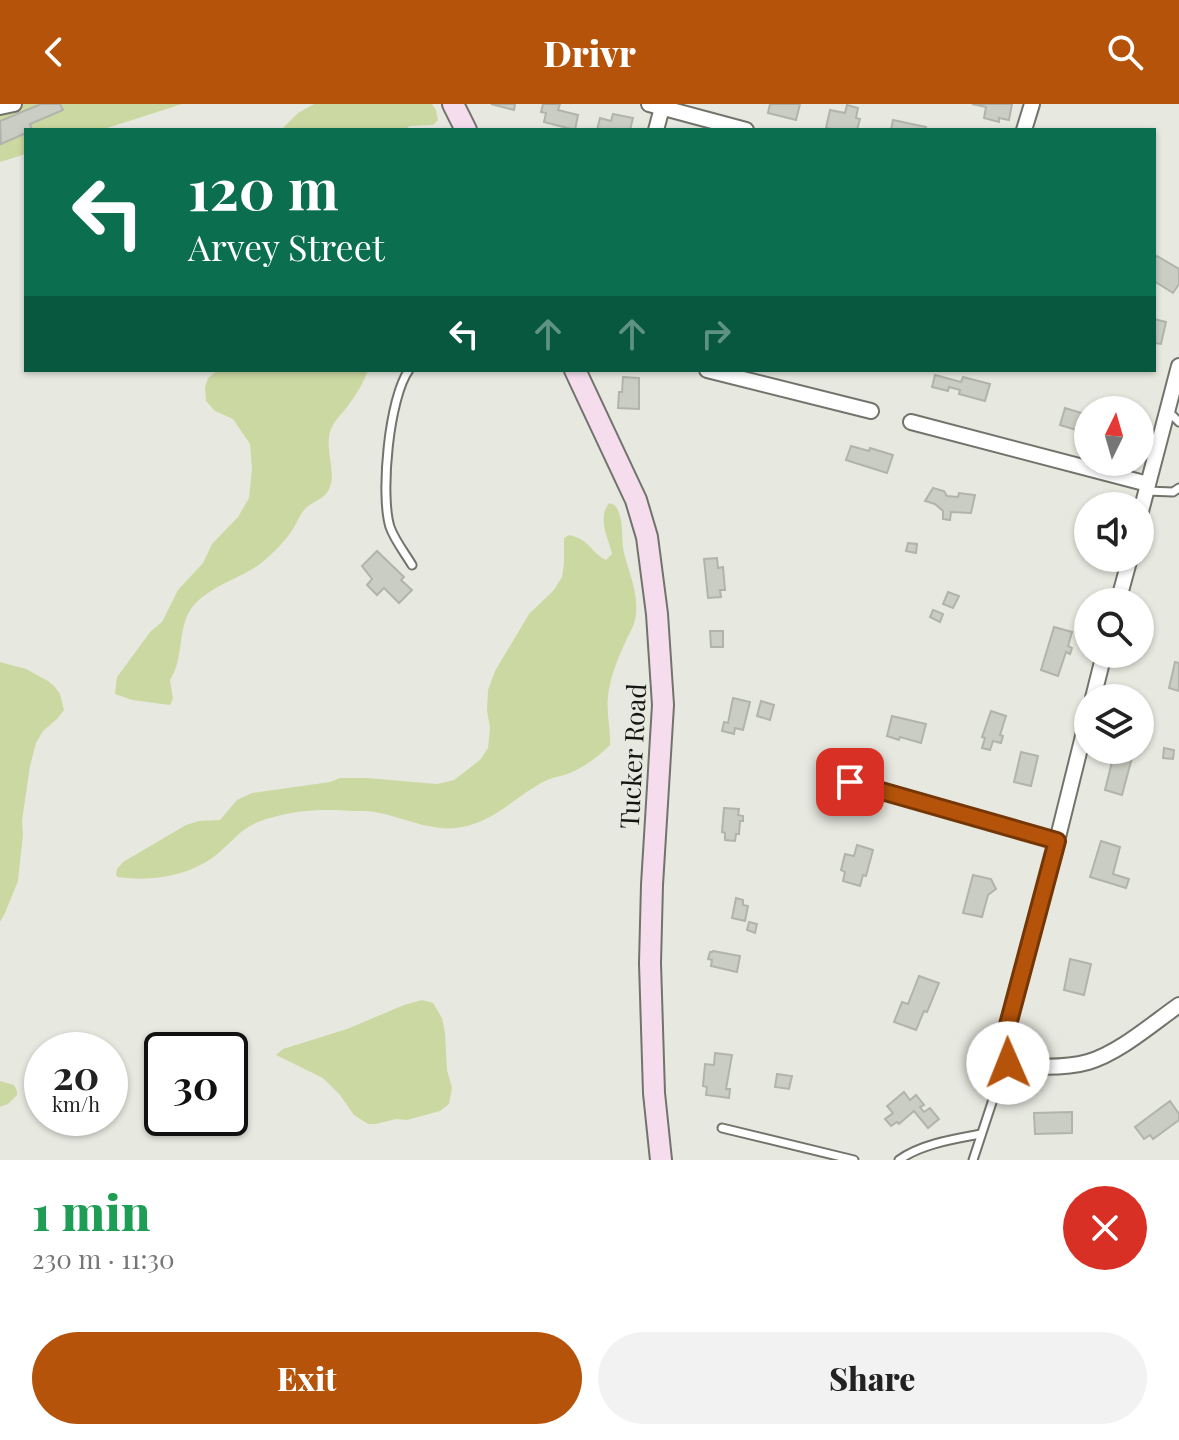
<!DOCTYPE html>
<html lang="en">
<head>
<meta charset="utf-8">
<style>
  :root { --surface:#fff; --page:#f2f2f2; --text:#222; --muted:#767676; --accent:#b45309 }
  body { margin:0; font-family:"Playfair Display",serif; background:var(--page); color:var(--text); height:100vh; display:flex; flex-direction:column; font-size:30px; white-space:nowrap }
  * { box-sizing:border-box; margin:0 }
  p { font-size:26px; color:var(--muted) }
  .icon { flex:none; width:44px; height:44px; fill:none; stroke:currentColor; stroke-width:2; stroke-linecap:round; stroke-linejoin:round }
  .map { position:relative; height:1056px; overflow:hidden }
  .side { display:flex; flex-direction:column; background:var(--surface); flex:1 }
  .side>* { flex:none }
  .top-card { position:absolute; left:24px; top:24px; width:1132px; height:244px; border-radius:0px; box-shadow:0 2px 6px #0004; background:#0b6e4f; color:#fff; overflow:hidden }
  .needle { width:52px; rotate:5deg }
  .tools { position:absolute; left:1074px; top:292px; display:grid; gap:16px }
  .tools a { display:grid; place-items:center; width:80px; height:80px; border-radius:50%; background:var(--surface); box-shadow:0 2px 6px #0004; font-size:40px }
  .speed { position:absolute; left:24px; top:928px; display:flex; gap:16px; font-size:40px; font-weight:700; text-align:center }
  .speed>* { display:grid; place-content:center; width:104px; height:104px; border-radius:50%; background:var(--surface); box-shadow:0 2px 6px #0004; line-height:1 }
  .speed small { font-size:20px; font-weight:400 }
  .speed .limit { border:4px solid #111; border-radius:12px; background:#fff; color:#111 }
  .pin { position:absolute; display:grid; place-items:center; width:68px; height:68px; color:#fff; margin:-34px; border-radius:16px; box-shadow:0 4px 12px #0006 }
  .me { position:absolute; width:88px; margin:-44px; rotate:359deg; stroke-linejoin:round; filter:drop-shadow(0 0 6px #0008) }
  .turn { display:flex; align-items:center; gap:28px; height:168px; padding:0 32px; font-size:36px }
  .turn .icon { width:104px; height:104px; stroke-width:2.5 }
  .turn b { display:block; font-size:56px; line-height:68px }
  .lanes { display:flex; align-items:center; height:76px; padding:0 32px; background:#0003; justify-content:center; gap:40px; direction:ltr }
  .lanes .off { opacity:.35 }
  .round { display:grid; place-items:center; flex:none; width:84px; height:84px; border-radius:42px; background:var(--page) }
  .head { display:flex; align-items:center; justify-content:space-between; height:136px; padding:0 32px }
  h1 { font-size:48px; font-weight:800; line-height:60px; color:#1e9e55 }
  .primary-button { display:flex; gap:16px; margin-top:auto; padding:16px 32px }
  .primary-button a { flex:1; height:92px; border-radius:48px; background:var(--accent); color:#fff; font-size:32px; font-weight:800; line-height:92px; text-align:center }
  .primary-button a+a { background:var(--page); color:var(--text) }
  header { display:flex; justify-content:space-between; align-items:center; height:104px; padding:0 32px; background:var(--accent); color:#fff; font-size:36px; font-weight:800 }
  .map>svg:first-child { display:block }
</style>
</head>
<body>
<header><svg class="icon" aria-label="back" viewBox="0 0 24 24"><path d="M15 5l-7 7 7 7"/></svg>Drivr<svg class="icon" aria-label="search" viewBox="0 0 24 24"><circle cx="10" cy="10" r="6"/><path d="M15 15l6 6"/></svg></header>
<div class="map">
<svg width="1179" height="1056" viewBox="0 0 1179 1056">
  <rect width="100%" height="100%" fill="#e7e9e0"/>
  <!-- green -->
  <g fill="#ccd8a1">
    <path d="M 0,0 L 182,0 L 101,26 L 26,26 L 26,50 L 0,58 Z"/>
    <path d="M 314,0 L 432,0 L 436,6 L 438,16 L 433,21 L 410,22 L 404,26 L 281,26 L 298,9 Z"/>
    <path d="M 218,266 L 368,266 C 363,280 356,291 347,303 C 341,311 333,318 330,328 C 325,346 336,367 330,383 C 327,393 315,397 307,403 C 299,410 297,420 291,428 C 284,438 274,448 266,455 C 245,474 215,478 194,501 C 176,522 185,554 170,576 L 173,595 L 170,601 L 132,596 L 115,590 L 117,573 L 151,527 L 162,518 L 178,486 L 203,459 L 212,440 L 238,413 L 249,394 L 252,365 L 250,340 L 233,315 L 215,307 L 206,297 L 205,283 L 208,274 Z"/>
    <path d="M 609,399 C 614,401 615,400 618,406 C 624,420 621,436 624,449 C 630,472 640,493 635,516 C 633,524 628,532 625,539 C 617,556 610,574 608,592 C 606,609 611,625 610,641 C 598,653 586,662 570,669 C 563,672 554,673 547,676 C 516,691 498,716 462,723 C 434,729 406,714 379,709 C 372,707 363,707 355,707 C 324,705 301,705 270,714 C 241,722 238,733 216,751 C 190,772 150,778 118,773 L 116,771 L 117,765 L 123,758 L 186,721 L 199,717 L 220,716 L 237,696 L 252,689 L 330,678 L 340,674 L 367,674 L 437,680 L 454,676 L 480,656 L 488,644 L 490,624 L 487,607 L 488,586 L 495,567 L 529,510 L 554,486 L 562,473 L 564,459 L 564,434 L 569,431 C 591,436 590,448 606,456 L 612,450 C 608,433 597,415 609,399 Z"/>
    <path d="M 0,558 L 26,565 L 48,577 L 55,583 L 60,590 L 64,606 L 57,615 L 43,627 L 36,639 L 30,662 L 22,717 L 23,730 L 18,777 L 5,809 L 0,818 Z"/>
    <path d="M 422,896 L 433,899 L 442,914 L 445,929 L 447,966 L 452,984 L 449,1000 L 440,1007 L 407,1016 L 396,1015 L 376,1020 L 368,1020 L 354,1011 L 340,991 L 323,974 L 276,951 L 283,945 L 347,925 L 404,901 Z"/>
    <path d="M 0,977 L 14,981 L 17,987 L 17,991 L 8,1000 L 0,1003 Z"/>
  </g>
  <!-- building -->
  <g fill="#cacdc3" stroke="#b1b4ab" stroke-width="2">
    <path d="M 41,0 L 60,0 L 63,6 L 30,20 L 32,26 L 26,26 L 26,29 L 1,40 L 0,17 Z"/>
    <path d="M 491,0 L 515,0 L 514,6 Z"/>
    <path d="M 543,0 L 560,0 L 558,6 L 578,11 L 575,26 L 544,18 L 546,9 L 541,8 Z"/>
    <path d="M 770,0 L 800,0 L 796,16 L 768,9 Z"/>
    <path d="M 972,0 L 1012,0 L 1009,16 L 999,14 L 999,18 L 984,14 L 986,3 Z"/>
    <path d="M 847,1 L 858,4 L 856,14 L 860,15 L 857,26 L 835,26 L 826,24 L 830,6 L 845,9 Z"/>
    <path d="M 613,10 L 633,14 L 630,26 L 597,26 L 600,14 L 611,17 Z"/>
    <path d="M 893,16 L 926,23 L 925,26 L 891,26 Z"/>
    <path d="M 1157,152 L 1179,165 L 1179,180 L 1173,189 L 1154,177 L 1154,156 Z"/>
    <path d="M 1154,215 L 1166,218 L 1161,240 L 1154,239 Z"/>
    <path d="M 935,271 L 961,278 L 963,273 L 990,280 L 985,297 L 959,290 L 960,286 L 949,283 L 948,287 L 932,283 Z"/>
    <path d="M 623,273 L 639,274 L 639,305 L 618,304 L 619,288 L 622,288 Z"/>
    <path d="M 1065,304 L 1088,311 L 1086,329 L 1060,321 Z"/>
    <path d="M 851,342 L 869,347 L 870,344 L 893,351 L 887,369 L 846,356 Z"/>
    <path d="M 933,384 L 944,387 L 947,392 L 958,393 L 959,389 L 975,391 L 971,409 L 951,408 L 950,416 L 943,415 L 943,407 L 935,400 L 925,397 Z"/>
    <path d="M 1088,414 L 1088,446 L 1080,443 L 1083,432 L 1076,430 L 1078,423 L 1085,425 Z"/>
    <path d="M 908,439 L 917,440 L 916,449 L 906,447 Z"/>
    <path d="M 377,447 L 404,473 L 401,476 L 412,486 L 399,499 L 384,484 L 377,491 L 367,481 L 372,475 L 362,462 Z"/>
    <path d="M 717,454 L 718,464 L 723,463 L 725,486 L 720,486 L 721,493 L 708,494 L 704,455 Z"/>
    <path d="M 948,488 L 959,492 L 953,504 L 943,500 Z"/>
    <path d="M 933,506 L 943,510 L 940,518 L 930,513 Z"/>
    <path d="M 1054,523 L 1072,528 L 1068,542 L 1072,544 L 1070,550 L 1066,548 L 1058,572 L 1041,566 Z"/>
    <path d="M 710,527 L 723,527 L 723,543 L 711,543 Z"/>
    <path d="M 1175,558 L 1179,559 L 1179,587 L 1169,584 Z"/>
    <path d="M 733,594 L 750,598 L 743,626 L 735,624 L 734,630 L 722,627 L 724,618 L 728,619 Z"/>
    <path d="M 761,597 L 774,601 L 770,616 L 757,612 Z"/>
    <path d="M 991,607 L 1006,612 L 1000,631 L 1003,632 L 1001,639 L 993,637 L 990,646 L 982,644 L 985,634 L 982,633 Z"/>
    <path d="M 892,612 L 926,620 L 921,639 L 900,633 L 899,636 L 887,632 Z"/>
    <path d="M 1164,644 L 1174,646 L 1173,655 L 1163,654 Z"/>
    <path d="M 1115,646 L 1134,646 L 1122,691 L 1105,686 Z"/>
    <path d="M 1021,648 L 1038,652 L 1031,682 L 1014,678 Z"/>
    <path d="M 724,704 L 739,705 L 738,711 L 743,712 L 743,717 L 740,717 L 739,730 L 736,730 L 735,737 L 725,736 L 725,729 L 722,728 Z"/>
    <path d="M 1101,737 L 1120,743 L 1113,770 L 1129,775 L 1126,784 L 1090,773 Z"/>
    <path d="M 857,741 L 873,746 L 866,772 L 863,771 L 860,782 L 843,777 L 845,768 L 841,766 L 845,750 L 854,752 Z"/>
    <path d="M 973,771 L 991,775 L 996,785 L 988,791 L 982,813 L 963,809 Z"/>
    <path d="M 736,794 L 743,796 L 743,801 L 748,802 L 745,817 L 732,814 Z"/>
    <path d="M 749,818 L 757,820 L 755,829 L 747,826 Z"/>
    <path d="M 713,847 L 740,852 L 737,868 L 711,862 L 712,856 L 708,855 L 710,848 L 712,848 Z"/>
    <path d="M 1070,855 L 1091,860 L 1084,891 L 1064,886 Z"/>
    <path d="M 919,872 L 939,879 L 927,908 L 924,907 L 916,926 L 894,918 L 902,898 L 908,900 Z"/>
    <path d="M 715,949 L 732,951 L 726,985 L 730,985 L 729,994 L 706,991 L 707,983 L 703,982 L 705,960 L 714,961 Z"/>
    <path d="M 777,970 L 792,972 L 789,985 L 775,983 Z"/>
    <path d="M 904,988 L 910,996 L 916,991 L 924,1001 L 920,1003 L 924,1008 L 930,1004 L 939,1015 L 928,1024 L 914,1007 L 899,1020 L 897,1018 L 891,1022 L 885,1015 L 893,1009 L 887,1002 Z"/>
    <path d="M 1170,997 L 1179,1010 L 1179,1016 L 1153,1035 L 1150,1031 L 1144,1035 L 1135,1023 Z"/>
    <path d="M 1072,1008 L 1072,1029 L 1035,1030 L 1034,1009 Z"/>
  </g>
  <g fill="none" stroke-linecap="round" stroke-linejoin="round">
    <defs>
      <g id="service">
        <path d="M 409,266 C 389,293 380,391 390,423 C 395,437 405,449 412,461"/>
        <path d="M 1169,308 L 1179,318"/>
        <path d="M 1147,387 L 1173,388 L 1179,384"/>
        <path d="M 722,1024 L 854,1056"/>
        <path d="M 899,1056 C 921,1040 954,1035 981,1030"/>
        <path d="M 973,1056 L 1006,956"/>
      </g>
      <g id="minor">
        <path d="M 649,0 L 746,26"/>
        <path d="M 0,3 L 14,0"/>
        <path d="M 656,26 L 663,0"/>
        <path d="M 1024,26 L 1032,0"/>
        <path d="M 707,266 L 871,307"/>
        <path d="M 911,318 L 1148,380"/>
        <path d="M 1140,411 L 1179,262"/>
        <path d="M 1118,498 L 1130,454"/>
        <path d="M 1093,594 L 1104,550"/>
        <path d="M 1088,612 L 1057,737 L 1005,932 C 1002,943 1000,955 1012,961 C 1034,963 1067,964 1088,958 C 1119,949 1152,920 1179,901"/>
        <path d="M 850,678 L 1057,737"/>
      </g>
      <g id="secondary">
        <path d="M 453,0 L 466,26"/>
        <path d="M 575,266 L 636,396 L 647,433 L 657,510 L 663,601 L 652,781 L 650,859 L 654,989 L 661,1056"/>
      </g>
    </defs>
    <!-- service casing -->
    <use href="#service" stroke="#72746c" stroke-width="11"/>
    <!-- minor casing -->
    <use href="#minor" stroke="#72746c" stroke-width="18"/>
    <!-- secondary casing -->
    <use href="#secondary" stroke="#72746c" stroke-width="24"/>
    <!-- service -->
    <use href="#service" stroke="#fff" stroke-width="7"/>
    <!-- minor -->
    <use href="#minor" stroke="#fff" stroke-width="14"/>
    <!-- secondary -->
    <use href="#secondary" stroke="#f5dded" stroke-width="20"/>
  </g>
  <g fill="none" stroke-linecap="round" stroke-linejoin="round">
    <defs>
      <path id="route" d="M 850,678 L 1057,737 L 1005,932 L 1003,949 L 1008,959"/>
    </defs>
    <!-- route casing -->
    <use href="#route" stroke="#753606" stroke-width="20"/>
    <!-- route -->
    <use href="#route" stroke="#b45309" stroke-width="14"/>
  </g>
  <g text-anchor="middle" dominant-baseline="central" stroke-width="6" stroke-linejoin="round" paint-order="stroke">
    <!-- street labels -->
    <g font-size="26" fill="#141411" stroke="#e7e9e0">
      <text transform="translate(632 652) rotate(-87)">Tucker Road</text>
    </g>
  </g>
</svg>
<div class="tools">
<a><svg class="needle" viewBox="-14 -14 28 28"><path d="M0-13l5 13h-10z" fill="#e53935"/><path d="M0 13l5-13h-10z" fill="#767676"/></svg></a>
<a><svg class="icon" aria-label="sound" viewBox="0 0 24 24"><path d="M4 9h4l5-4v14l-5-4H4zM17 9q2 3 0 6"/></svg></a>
<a><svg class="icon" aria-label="search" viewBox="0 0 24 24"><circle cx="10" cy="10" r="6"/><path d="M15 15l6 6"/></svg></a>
<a><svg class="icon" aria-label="layers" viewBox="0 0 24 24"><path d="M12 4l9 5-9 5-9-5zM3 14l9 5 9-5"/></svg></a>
</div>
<div class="speed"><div>20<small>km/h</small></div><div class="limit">30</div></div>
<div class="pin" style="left:850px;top:678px;background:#d93025"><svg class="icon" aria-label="arrive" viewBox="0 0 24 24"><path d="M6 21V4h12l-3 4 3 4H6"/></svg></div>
<svg class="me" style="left:1008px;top:959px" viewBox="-20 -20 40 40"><circle r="19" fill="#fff"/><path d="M0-13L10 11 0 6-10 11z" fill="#b45309"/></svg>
<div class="top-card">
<div class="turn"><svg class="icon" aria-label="left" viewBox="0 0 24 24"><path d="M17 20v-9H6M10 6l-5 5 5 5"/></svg><div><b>120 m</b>Arvey Street</div></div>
<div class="lanes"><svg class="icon" aria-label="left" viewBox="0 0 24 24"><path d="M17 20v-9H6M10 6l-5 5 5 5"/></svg><svg class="icon off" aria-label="ahead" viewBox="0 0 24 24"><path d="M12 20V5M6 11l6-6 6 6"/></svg><svg class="icon off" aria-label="ahead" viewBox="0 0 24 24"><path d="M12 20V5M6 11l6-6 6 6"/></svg><svg class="icon off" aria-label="right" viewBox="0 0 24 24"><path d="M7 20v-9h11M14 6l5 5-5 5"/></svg></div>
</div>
</div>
<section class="side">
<div class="head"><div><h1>1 min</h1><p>230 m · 11:30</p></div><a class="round" style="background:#d93025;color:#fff"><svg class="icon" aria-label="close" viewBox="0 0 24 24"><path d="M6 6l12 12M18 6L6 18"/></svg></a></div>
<div class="primary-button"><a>Exit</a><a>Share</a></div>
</section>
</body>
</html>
